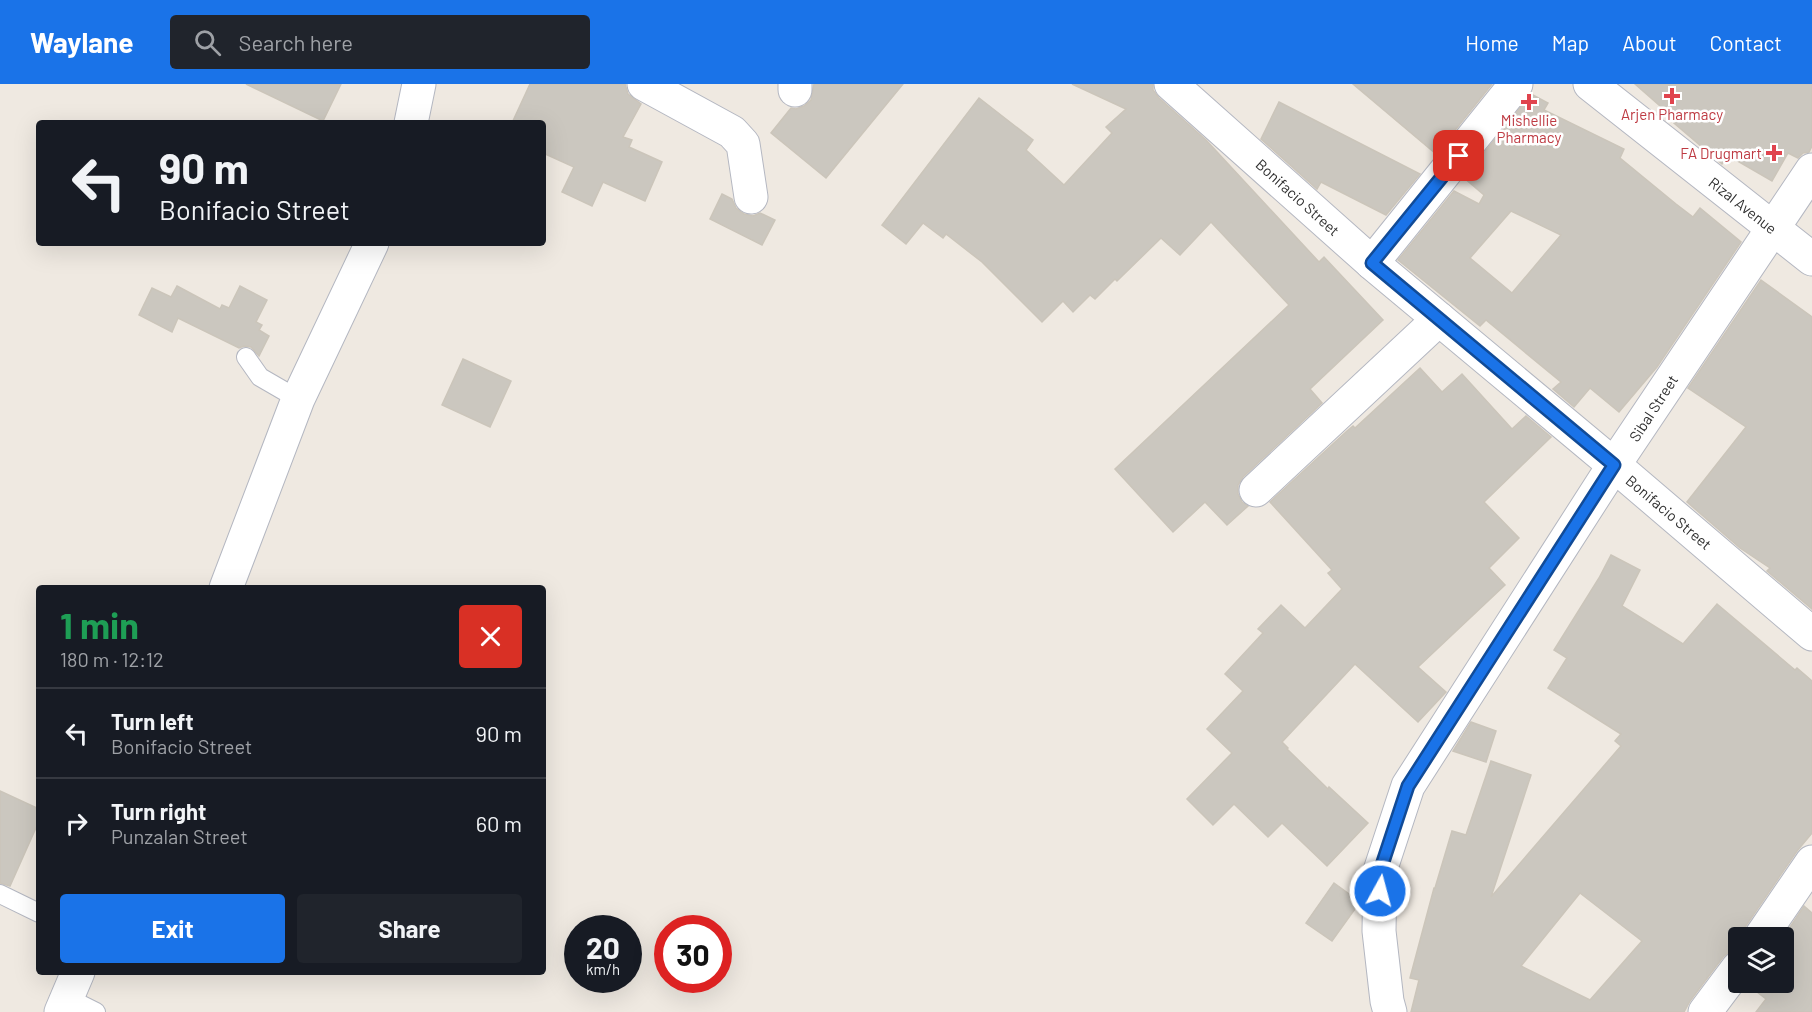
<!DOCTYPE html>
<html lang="en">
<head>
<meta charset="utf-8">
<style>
  :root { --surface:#171b24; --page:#20242c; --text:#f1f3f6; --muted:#9ea1a6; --line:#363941; --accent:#1a73e8 }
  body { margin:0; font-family:Barlow,sans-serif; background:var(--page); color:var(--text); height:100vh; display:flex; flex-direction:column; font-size:22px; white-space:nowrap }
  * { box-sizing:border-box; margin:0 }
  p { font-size:20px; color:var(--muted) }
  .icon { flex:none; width:33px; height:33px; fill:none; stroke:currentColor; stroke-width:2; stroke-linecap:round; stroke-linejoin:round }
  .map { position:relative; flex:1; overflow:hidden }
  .details { position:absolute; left:36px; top:501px; width:510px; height:390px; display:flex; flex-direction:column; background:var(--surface); border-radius:6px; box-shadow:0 6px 24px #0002 }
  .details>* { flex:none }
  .banner { position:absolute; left:36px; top:36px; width:510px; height:126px; border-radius:6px; box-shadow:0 6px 24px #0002; background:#171b24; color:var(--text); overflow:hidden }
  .fabs { position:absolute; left:1728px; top:843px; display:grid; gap:12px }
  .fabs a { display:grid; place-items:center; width:66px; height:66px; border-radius:6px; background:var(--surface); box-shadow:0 6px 24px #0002; font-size:30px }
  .speed { position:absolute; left:564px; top:831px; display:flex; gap:12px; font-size:30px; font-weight:700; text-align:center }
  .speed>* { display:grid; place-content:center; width:78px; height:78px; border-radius:50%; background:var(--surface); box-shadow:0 6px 24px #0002; line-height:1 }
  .speed small { font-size:15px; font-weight:400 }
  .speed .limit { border:9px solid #d22; background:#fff; color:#111 }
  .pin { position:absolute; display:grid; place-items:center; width:51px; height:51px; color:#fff; margin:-26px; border-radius:12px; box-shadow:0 3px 9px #0006 }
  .me { position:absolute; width:66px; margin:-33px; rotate:7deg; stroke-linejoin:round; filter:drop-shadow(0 0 4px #0008) }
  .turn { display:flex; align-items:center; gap:21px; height:126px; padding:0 24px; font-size:27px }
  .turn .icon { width:78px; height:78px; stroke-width:2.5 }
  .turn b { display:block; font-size:42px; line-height:51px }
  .round { display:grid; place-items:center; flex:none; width:63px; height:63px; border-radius:6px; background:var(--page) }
  .headline { display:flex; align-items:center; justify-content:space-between; height:102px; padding:0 24px }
  h1 { font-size:36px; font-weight:700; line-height:45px; color:#1e9e55 }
  .primary-button { display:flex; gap:12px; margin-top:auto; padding:12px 24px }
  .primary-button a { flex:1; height:69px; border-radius:6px; background:var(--accent); color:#fff; font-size:24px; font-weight:700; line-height:69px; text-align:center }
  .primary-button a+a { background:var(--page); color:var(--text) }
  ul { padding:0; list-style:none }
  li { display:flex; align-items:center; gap:18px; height:90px; padding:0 24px; border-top:2px solid var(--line) }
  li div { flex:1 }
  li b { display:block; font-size:22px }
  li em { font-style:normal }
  header { display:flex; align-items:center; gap:36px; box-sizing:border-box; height:84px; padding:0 30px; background:var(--accent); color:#fff }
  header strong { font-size:28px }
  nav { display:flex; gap:33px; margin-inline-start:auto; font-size:21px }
  .search { width:420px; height:54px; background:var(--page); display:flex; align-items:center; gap:15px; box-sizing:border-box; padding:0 21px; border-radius:6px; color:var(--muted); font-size:22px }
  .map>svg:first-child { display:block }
</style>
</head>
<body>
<header>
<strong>Waylane</strong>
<div class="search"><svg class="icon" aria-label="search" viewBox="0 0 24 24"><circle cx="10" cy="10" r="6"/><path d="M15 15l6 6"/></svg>Search here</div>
<nav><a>Home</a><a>Map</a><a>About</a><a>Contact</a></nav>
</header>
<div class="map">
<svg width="1812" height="928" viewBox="0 0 1812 928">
  <rect width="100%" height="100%" fill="#efe9e1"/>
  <!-- building -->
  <g fill="#cbc7bf" stroke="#cbc5ba" stroke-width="1.5" fill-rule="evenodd">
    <path d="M 246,0 L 341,0 L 323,37 Z"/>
    <path d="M 530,0 L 625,0 L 628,10 L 641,20 L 623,53 L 632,56 L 629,63 L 662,78 L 645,117 L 603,98 L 592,122 L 562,108 L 574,83 L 543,69 L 543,39 L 512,39 Z"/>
    <path d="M 814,0 L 903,0 L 826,94 L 771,49 L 791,24 L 796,25 L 804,22 L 811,16 Z"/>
    <path d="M 1072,0 L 1153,0 L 1153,6 L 1159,14 L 1206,56 L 1319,178 L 1324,173 L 1383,236 L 1310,305 L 1322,319 L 1243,393 L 1238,401 L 1238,410 L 1242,418 L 1248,422 L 1227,441 L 1205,418 L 1173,448 L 1115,385 L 1289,221 L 1211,138 L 1180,171 L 1161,154 L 1117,197 L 1115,195 L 1095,215 L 1090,211 L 1073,228 L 1063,217 L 1042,238 L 982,178 L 946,150 L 943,154 L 923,139 L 906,160 L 882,141 L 979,14 L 1033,56 L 1026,66 L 1064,101 L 1112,49 L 1106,43 L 1126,25 Z"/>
    <path d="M 1353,0 L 1492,0 L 1436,70 Z"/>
    <path d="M 1635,0 L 1812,0 L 1812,62 L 1809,68 L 1803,69 L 1798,74 L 1788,69 L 1772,97 L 1729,72 L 1722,80 L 1674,39 L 1676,36 Z"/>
    <path d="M 1531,10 L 1548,19 L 1544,26 L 1624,65 L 1620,74 L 1676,120 L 1693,133 L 1700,124 L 1741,158 L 1657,283 L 1619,328 L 1590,304 L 1574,323 L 1553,305 L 1561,298 L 1486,236 L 1480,242 L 1398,176 L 1454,107 L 1479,120 L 1484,111 L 1464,94 ZM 1511,127 L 1561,151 L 1512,209 L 1470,174 Z"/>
    <path d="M 1279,18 L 1420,90 L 1386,131 L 1321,98 L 1317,105 L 1261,55 Z"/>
    <path d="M 722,110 L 732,115 L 736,124 L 744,130 L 753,132 L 760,129 L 775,136 L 762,161 L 710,135 Z"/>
    <path d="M 1761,196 L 1812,233 L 1812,525 L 1767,487 L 1770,484 L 1740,464 L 1687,418 L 1746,343 L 1688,304 Z"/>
    <path d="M 177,202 L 220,225 L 222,221 L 229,224 L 240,202 L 267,216 L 256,238 L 262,241 L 259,246 L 269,252 L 259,272 L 251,263 L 244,262 L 239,264 L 178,234 L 172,248 L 139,231 L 152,204 L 171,213 Z"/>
    <path d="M 463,275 L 511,297 L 490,343 L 442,321 Z"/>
    <path d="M 1420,284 L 1442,308 L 1462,290 L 1512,345 L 1526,332 L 1551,353 L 1484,418 L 1519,454 L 1489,484 L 1505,501 L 1418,583 L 1446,608 L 1418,638 L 1355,580 L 1282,658 L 1288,664 L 1287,665 L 1328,705 L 1329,703 L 1368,739 L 1327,782 L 1282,739 L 1268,753 L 1234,720 L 1213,741 L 1187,715 L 1232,669 L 1207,645 L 1243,607 L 1225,590 L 1263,549 L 1258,545 L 1281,521 L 1305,544 L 1342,505 L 1328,489 L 1332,486 L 1270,418 L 1347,347 L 1353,342 L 1355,344 Z"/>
    <path d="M 1611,471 L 1640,486 L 1622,522 L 1683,560 L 1717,520 L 1795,586 L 1797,584 L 1812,597 L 1812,749 L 1797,767 L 1745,843 L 1741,854 L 1738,854 L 1738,866 L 1730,867 L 1723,873 L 1690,917 L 1684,928 L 1411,928 L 1419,896 L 1410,894 L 1434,804 L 1435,804 L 1452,747 L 1466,751 L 1491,677 L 1531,691 L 1491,813 L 1621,662 L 1615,657 L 1621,650 L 1548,604 L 1567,574 L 1554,566 L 1599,494 ZM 1580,809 L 1642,857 L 1590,916 L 1521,882 Z"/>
    <path d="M 1471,638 L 1496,647 L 1486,678 L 1453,667 Z"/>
    <path d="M 0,707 L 39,725 L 39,737 L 10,802 L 0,799 Z"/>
    <path d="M 1334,799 L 1360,818 L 1332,857 L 1306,839 Z"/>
    <path d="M 1804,822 L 1812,829 L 1812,928 L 1756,928 L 1766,915 L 1748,901 L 1751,898 L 1784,898 L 1783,854 Z"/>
  </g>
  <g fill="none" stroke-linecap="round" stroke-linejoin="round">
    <defs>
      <g id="service">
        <path d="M 246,273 L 260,293 L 298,315"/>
        <path d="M 0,810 L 39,829"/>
        <path d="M 66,913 L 96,928"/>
      </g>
      <g id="minor">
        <path d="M 644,0 L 732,48 L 743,60 L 751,113"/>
        <path d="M 1171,0 L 1372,179 L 1614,381 L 1812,550"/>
        <path d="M 795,6 L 795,0"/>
        <path d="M 411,39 L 419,0"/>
        <path d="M 1372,179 L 1516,0"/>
        <path d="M 1256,406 L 1439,235"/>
        <path d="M 226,504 L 298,315 L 372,159"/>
        <path d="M 1760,854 L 1812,778"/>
        <path d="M 61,928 L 78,888"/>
        <path d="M 1390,928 L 1387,917 L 1379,847 L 1380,787 L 1408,702 L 1614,381 L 1812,86"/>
        <path d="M 1705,928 L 1738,884"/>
      </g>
      <path id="tertiary" d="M 1590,0 L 1812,175"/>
    </defs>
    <!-- service casing -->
    <use href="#service" stroke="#b4b7c1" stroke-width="20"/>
    <!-- minor casing -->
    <use href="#minor" stroke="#b4b7c1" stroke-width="35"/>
    <!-- tertiary casing -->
    <use href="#tertiary" stroke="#b4b7c1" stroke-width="35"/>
    <!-- service -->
    <use href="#service" stroke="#fff" stroke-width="18"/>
    <!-- minor -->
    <use href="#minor" stroke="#fff" stroke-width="33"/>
    <!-- tertiary -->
    <use href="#tertiary" stroke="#fff" stroke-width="33"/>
  </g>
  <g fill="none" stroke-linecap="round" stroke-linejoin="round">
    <defs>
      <path id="route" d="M 1380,807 L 1380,787 L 1408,702 L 1614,381 L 1372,179 L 1459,72"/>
    </defs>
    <!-- route casing -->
    <use href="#route" stroke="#114b97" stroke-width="15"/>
    <!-- route -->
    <use href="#route" stroke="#1a73e8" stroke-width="10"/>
  </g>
  <!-- markers -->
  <g fill="#e0444e" stroke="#fff" stroke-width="2">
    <path d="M1669 3h6v6h6v6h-6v6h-6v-6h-6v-6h6z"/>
    <path d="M1526 9h6v6h6v6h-6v6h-6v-6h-6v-6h6z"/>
    <path d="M1771 60h6v6h6v6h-6v6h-6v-6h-6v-6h6z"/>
  </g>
  <g text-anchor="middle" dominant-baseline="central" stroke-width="5" stroke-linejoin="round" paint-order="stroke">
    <!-- health labels -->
    <g font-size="15" fill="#be3a42" stroke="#fff">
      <text x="1672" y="30">Arjen Pharmacy</text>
      <text x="1529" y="36">Mishellie<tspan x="1529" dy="17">Pharmacy</tspan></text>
      <text x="1762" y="69" text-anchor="end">FA Drugmart</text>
    </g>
    <!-- street labels -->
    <g font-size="15" fill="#2e2e2e" stroke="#fff">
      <text transform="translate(1298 113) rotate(42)">Bonifacio Street</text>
      <text transform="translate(1743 121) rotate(38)">Rizal Avenue</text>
      <text transform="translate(1653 324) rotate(-57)">Sibal Street</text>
      <text transform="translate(1669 428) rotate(40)">Bonifacio Street</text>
    </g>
  </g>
</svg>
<div class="fabs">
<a><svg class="icon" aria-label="layers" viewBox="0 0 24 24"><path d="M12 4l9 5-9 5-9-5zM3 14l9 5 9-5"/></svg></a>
</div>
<div class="speed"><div>20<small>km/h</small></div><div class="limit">30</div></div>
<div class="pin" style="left:1459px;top:72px;background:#d93025"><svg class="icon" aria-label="arrive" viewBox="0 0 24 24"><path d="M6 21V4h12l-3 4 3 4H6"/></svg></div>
<svg class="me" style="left:1380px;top:807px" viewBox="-20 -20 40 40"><circle r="17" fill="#1a73e8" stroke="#fff" stroke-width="3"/><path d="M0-11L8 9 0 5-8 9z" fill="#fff"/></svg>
<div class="banner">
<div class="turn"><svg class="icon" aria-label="left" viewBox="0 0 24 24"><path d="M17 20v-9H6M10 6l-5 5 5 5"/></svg><div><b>90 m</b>Bonifacio Street</div></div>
</div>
<section class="details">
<div class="headline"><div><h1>1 min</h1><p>180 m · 12:12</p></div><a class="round" style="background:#d93025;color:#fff"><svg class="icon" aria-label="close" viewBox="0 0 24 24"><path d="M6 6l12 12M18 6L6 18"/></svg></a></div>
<ul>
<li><svg class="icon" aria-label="left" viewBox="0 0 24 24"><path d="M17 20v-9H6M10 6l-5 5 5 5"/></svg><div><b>Turn left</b><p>Bonifacio Street</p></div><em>90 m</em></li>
<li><svg class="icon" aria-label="right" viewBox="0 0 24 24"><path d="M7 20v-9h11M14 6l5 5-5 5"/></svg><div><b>Turn right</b><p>Punzalan Street</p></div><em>60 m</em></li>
</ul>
<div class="primary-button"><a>Exit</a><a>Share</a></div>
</section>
</div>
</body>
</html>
